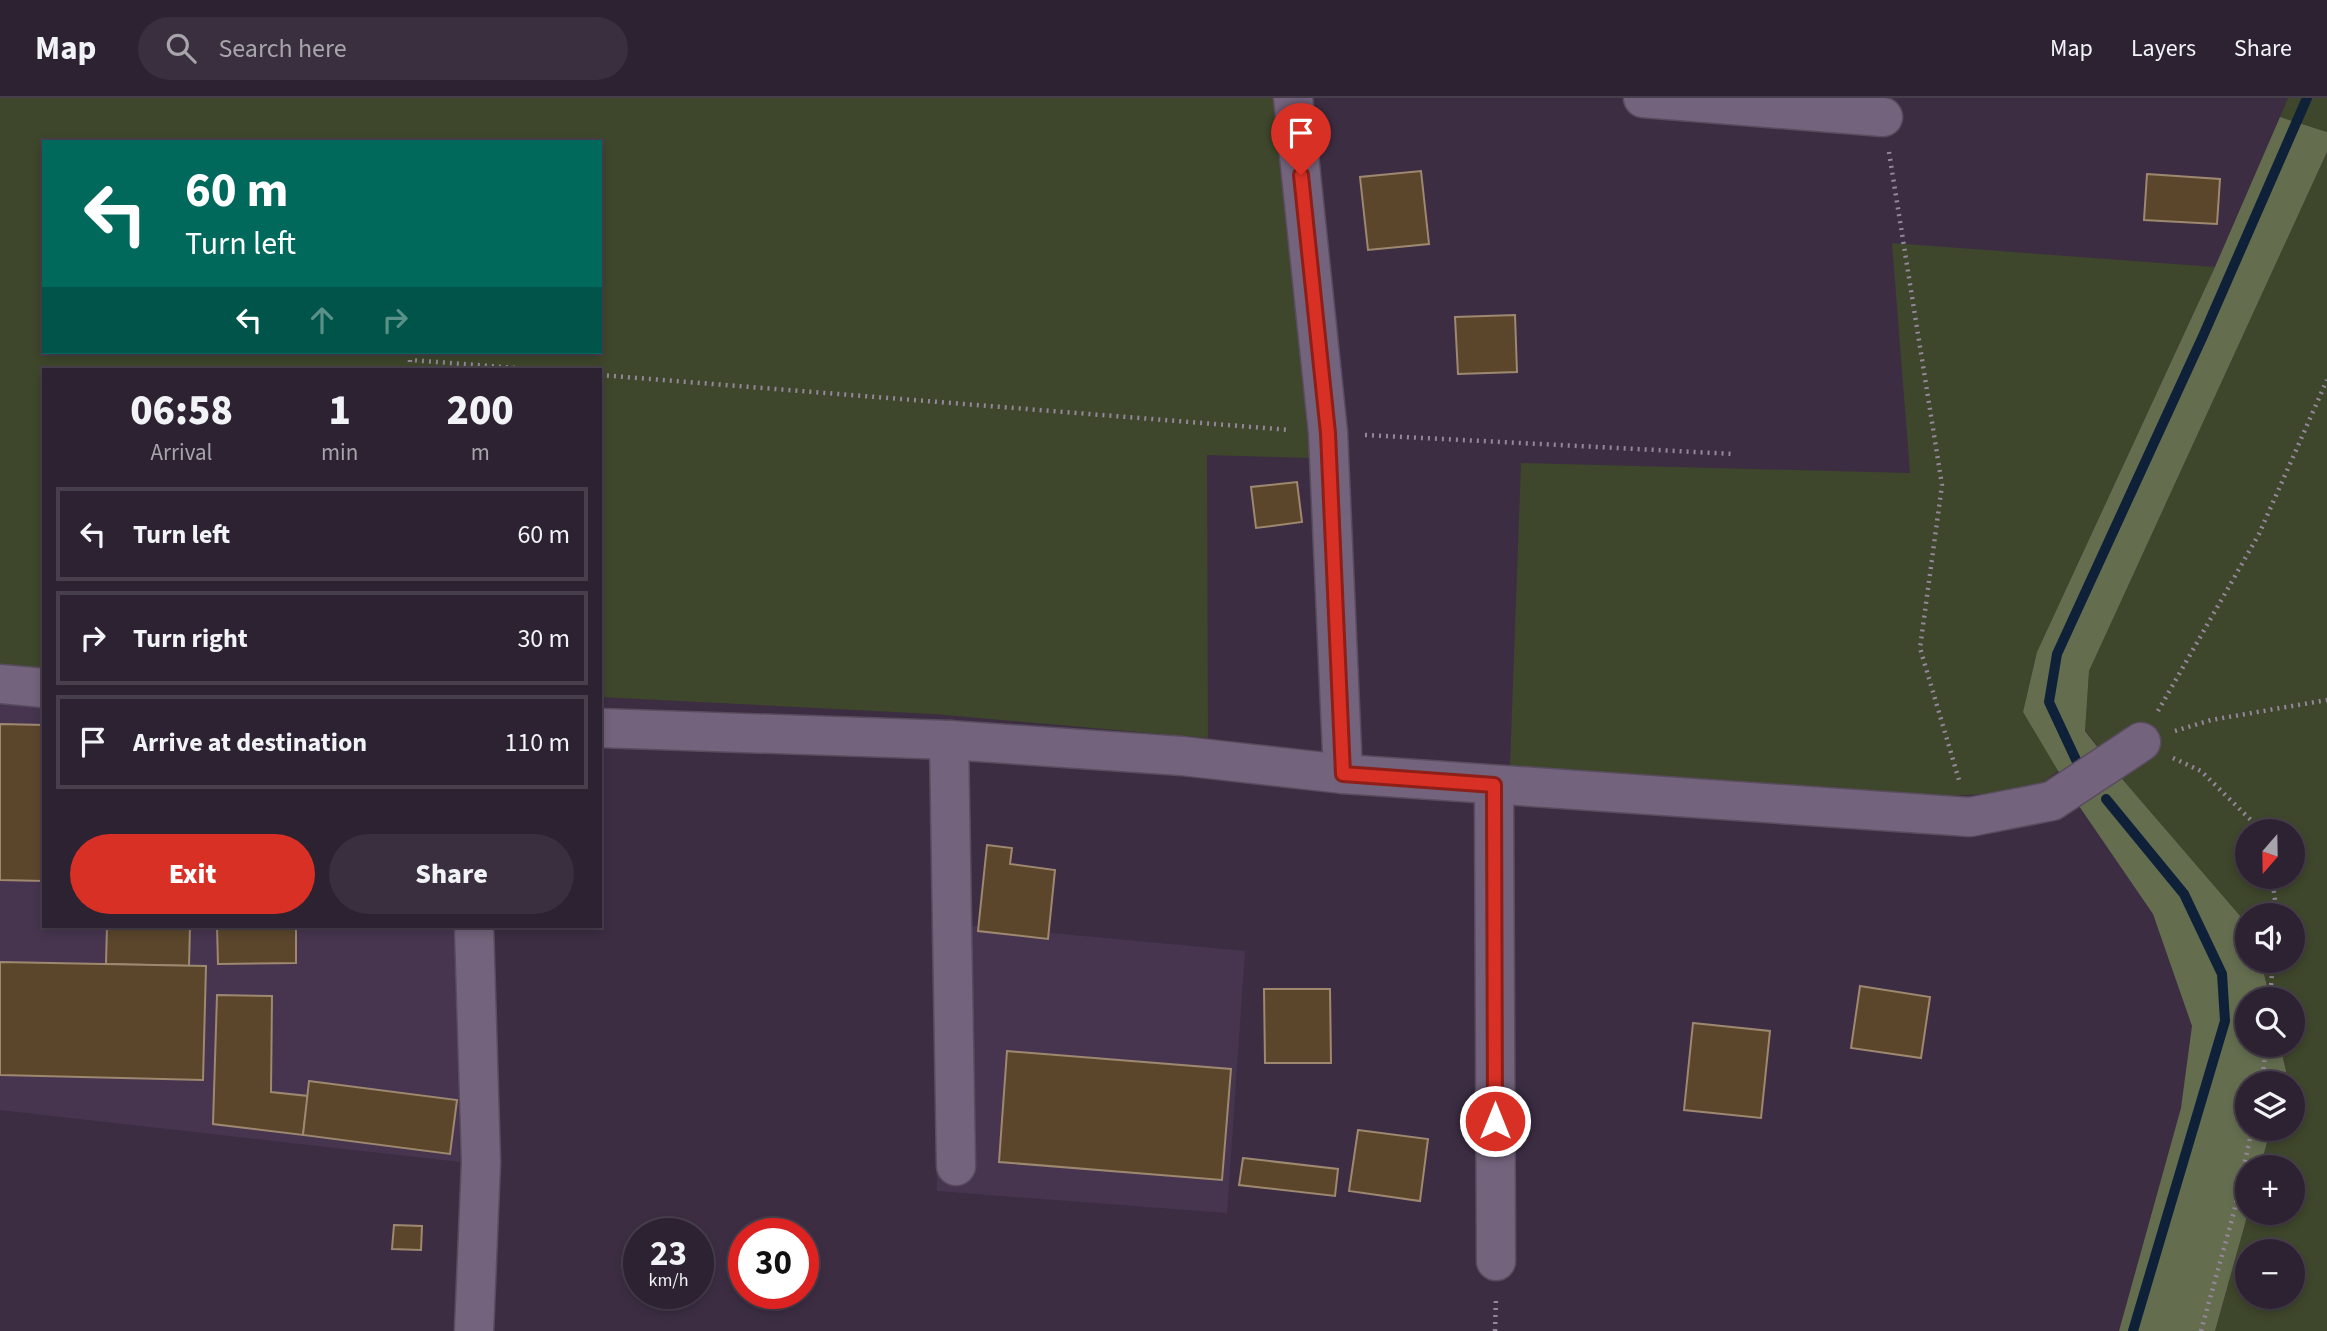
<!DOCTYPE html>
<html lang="en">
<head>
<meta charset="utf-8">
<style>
  :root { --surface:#2d2232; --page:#392f3e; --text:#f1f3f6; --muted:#a7a4ac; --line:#483f4d; --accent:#d93025 }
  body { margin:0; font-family:"Source Sans 3",sans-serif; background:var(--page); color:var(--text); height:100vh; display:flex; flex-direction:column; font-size:26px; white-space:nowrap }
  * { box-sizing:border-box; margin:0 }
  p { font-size:23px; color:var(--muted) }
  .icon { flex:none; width:38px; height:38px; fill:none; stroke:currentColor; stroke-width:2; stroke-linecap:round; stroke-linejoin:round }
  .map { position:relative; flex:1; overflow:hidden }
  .panel { position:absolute; left:42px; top:270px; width:560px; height:560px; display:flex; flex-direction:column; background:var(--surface); border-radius:0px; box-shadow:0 4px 10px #0003,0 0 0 2px var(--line) }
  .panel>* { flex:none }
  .top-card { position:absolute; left:42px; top:42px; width:560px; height:214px; border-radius:0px; box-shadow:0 4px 10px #0003,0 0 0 2px var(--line); background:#00695c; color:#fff; overflow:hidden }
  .needle { width:46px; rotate:200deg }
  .buttons { position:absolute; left:2235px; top:721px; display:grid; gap:14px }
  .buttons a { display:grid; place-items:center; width:70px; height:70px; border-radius:50%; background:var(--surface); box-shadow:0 4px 10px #0003,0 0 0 2px var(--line); font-size:35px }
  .speed { position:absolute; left:623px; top:1120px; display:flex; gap:14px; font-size:35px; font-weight:700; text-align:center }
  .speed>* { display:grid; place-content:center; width:91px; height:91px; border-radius:50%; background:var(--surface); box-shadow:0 4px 10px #0003,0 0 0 2px var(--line); line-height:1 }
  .speed small { font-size:18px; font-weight:400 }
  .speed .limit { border:10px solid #d22; background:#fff; color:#111 }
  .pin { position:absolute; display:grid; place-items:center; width:60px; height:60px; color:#fff; margin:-72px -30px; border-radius:50% 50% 50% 0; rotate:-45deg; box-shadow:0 0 7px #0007 }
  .pin .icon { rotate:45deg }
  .me { position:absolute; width:77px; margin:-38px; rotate:0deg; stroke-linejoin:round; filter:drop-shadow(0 0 5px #0008) }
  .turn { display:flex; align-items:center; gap:24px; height:147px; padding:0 28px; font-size:32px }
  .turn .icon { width:91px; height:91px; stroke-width:2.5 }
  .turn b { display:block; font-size:49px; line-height:60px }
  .lanes { display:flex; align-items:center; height:66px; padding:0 28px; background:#0003; justify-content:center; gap:35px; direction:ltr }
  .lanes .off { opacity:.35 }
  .eta { display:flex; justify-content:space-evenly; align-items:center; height:119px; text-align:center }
  .eta b { font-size:42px; font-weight:800; line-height:49px }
  .button { display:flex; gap:14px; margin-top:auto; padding:14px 28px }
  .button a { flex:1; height:80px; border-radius:42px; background:var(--accent); color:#fff; font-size:28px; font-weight:800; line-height:80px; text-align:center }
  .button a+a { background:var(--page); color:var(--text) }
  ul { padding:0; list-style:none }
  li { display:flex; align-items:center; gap:21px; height:94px; margin:0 14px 10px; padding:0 14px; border:4px solid var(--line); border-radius:0px }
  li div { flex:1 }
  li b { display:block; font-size:26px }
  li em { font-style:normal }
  header { display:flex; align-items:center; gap:42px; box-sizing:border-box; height:98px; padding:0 35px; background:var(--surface); border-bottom:2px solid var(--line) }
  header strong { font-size:33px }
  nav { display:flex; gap:38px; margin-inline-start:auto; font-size:24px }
  .search { width:490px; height:63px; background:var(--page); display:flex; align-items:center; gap:18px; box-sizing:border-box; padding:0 24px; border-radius:38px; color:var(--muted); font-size:26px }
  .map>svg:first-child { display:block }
</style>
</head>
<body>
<header>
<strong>Map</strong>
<div class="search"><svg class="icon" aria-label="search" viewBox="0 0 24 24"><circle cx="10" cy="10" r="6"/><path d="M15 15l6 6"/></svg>Search here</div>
<nav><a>Map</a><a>Layers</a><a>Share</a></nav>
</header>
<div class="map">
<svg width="2327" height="1233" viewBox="0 0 2327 1233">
  <rect width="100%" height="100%" fill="#3c2d43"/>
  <!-- built -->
  <g fill="#473550">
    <path d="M 0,606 L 44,609 L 44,828 L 454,828 L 460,1064 L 0,1012 Z"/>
    <path d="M 931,824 L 1245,853 L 1227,1115 L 937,1093 Z"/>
  </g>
  <!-- green -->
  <g fill="#3e462b" fill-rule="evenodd">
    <path d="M 0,0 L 1276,0 L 1310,360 L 1207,357 L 1208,640 L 933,616 L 600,599 L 600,271 L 44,271 L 44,571 L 0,569 ZM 44,44 L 600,44 L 600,254 L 44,254 Z"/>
    <path d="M 2288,0 L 2327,0 L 2327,34 L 2280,19 Z"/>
    <path d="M 2327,54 L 2327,1233 L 2215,1233 L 2248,1115 L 2292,1115 L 2292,1069 L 2260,1069 L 2271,1031 L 2292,1031 L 2292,985 L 2283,985 L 2286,973 L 2280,947 L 2292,947 L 2292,901 L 2270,901 L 2261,863 L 2292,863 L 2292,817 L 2247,817 L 2247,826 L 2123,682 L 2085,632 L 2089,573 ZM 2247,733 L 2292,733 L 2292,779 L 2247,779 ZM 2247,1153 L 2292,1153 L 2292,1199 L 2247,1199 Z"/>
    <path d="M 1892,145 L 2215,169 L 2037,554 L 2023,614 L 2059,672 L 2031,694 L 1945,698 L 1510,668 L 1521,365 L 1910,375 Z"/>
  </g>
  <!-- forest -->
  <path fill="#646e4f" d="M 2280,19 L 2327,34 L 2327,54 L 2089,573 L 2085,633 L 2123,682 L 2247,826 L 2247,863 L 2261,863 L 2270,901 L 2247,901 L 2247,947 L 2280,947 L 2286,973 L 2283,985 L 2247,985 L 2247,1031 L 2271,1031 L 2260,1069 L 2247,1069 L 2248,1115 L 2215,1233 L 2119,1233 L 2181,1010 L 2192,928 L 2153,816 L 2079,708 L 2023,614 L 2037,554 L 2215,169 Z"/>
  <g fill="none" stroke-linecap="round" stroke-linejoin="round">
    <!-- stream -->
    <g stroke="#0f2138" stroke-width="10">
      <path d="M 2078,666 L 2049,604 L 2057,556 L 2203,238 L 2307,0"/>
      <path d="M 2106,701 L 2184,796 L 2222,876 L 2225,923 L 2133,1233"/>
    </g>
  </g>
  <!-- building -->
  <g fill="#5b462c" stroke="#9e8870" stroke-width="2">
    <path d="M 1421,73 L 1429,146 L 1368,152 L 1360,79 Z"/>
    <path d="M 2147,76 L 2220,81 L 2217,126 L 2144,122 Z"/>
    <path d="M 1515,217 L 1517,274 L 1458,276 L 1455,219 Z"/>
    <path d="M 1297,384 L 1302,424 L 1256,430 L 1251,389 Z"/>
    <path d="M 0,626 L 44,627 L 44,783 L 0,782 Z"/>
    <path d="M 987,747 L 1012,750 L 1010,766 L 1055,772 L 1048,841 L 978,833 Z"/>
    <path d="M 107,828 L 190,828 L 189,868 L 106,866 Z"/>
    <path d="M 217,828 L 296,828 L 296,865 L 218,866 Z"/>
    <path d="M 0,864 L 206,868 L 203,982 L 0,977 Z"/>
    <path d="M 1860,888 L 1930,899 L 1921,960 L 1851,950 Z"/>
    <path d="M 1264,891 L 1330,891 L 1331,965 L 1265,965 Z"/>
    <path d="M 217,897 L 272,898 L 271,994 L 308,998 L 303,1037 L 213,1026 Z"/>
    <path d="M 1693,925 L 1770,933 L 1761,1020 L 1684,1012 Z"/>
    <path d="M 1007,953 L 1231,971 L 1222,1082 L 999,1064 Z"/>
    <path d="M 309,983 L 457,1002 L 450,1056 L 303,1037 Z"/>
    <path d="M 1358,1032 L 1428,1041 L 1420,1103 L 1349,1093 Z"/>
    <path d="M 1243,1060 L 1338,1071 L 1335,1098 L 1239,1087 Z"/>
    <path d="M 394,1127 L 422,1128 L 421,1152 L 392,1151 Z"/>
  </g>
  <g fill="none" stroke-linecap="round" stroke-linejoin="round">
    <defs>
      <g id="minor">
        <path d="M 1293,0 L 1328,335 L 1343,676"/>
        <path d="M 1643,0 L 1883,19"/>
        <path d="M 0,586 L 44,590"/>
        <path d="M 600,630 L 949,642 L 1182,658 L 1343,676 L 1970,719 L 2052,703 L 2141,644"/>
        <path d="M 949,642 L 956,1068"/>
        <path d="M 1494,687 L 1496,1163"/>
        <path d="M 474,1233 L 481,1064 L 474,828"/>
      </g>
    </defs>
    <!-- minor casing -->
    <use href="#minor" stroke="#594c5e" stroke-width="41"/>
    <!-- path -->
    <g stroke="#94879a" stroke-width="4.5" stroke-dasharray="2 5" stroke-linecap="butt">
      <path d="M 1889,54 L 1942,387 L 1920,550 L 1959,682"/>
      <path d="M 410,271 L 410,262 L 530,271"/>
      <path d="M 600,277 L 1290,332"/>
      <path d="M 1365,337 L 1734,356"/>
      <path d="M 2158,613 L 2259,436 L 2327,282"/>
      <path d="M 2175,633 L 2211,622 L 2327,602"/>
      <path d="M 2173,660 L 2201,673 L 2262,733"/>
      <path d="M 2272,779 L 2277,817"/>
      <path d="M 2270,901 L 2273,863"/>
      <path d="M 2262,985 L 2266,947"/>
      <path d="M 1495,1233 L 1496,1199"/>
      <path d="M 2201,1233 L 2234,1114 L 2252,1031"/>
    </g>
    <!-- minor -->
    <use href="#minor" stroke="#73637c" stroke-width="38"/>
  </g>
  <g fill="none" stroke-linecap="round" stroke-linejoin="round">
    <defs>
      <path id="route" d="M 1301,77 L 1328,335 L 1343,676 L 1494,687 L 1495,1023"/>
    </defs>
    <!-- route casing -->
    <use href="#route" stroke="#8d1f18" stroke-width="18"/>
    <!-- route -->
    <use href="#route" stroke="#d93025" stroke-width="12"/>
  </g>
</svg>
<div class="buttons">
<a><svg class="needle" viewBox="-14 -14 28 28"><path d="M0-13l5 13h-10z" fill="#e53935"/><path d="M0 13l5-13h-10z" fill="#a7a4ac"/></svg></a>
<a><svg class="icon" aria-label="sound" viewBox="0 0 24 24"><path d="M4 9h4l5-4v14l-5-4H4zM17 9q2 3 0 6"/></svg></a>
<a><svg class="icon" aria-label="search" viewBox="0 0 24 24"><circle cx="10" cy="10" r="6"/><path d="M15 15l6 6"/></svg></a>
<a><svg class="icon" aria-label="layers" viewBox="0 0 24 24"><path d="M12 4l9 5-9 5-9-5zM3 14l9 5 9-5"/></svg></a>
<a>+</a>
<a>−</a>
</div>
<div class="speed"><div>23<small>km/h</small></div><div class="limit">30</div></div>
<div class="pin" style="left:1301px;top:77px;background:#d93025"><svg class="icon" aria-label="arrive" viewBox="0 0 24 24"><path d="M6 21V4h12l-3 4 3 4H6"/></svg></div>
<svg class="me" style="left:1495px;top:1023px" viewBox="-20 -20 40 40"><circle r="17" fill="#d93025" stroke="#fff" stroke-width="3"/><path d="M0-11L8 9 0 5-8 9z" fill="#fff"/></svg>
<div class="top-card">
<div class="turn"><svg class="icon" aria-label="left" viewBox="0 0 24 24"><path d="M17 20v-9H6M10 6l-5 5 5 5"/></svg><div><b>60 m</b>Turn left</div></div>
<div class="lanes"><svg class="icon" aria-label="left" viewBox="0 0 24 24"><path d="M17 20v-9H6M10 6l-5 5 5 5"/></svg><svg class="icon off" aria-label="ahead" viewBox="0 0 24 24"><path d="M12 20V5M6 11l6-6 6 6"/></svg><svg class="icon off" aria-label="right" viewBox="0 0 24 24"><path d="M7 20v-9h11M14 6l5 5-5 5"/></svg></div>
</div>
<section class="panel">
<div class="eta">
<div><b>06:58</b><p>Arrival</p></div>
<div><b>1</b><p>min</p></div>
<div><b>200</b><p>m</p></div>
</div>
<ul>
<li><svg class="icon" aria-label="left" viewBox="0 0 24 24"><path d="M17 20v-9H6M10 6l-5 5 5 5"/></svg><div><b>Turn left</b></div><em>60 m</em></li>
<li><svg class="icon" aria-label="right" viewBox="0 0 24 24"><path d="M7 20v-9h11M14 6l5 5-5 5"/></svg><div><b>Turn right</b></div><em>30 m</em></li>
<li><svg class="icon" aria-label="arrive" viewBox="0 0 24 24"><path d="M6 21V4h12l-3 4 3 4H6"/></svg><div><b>Arrive at destination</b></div><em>110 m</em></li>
</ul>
<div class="button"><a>Exit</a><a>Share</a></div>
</section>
</div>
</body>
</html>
